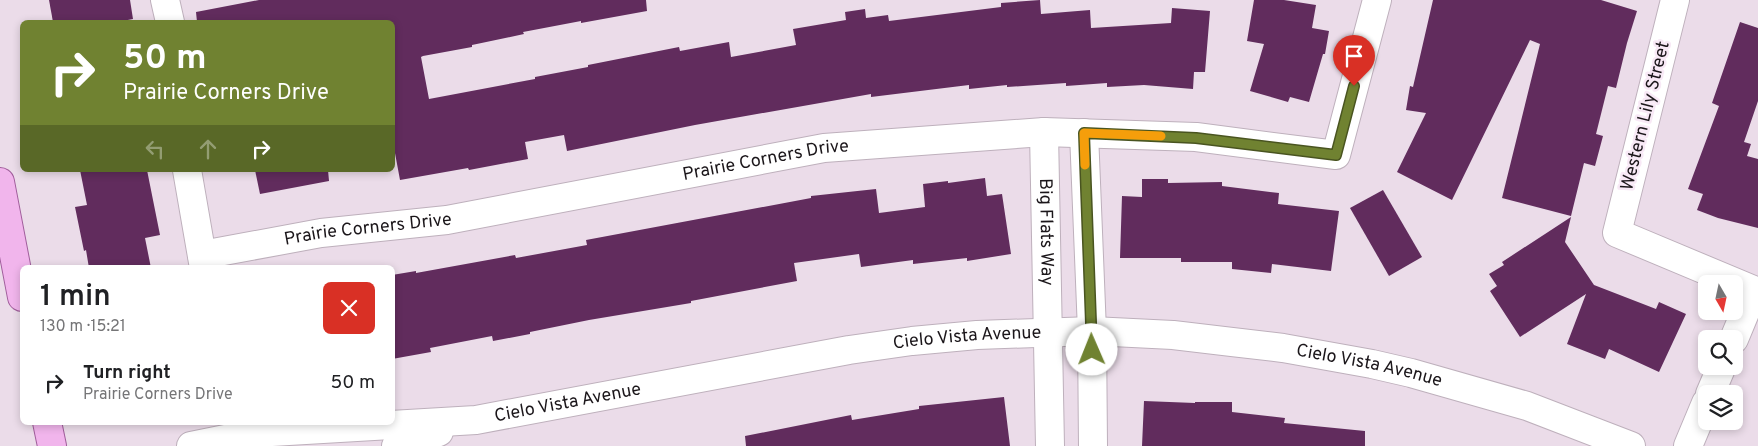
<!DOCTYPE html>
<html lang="en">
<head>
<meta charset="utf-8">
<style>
  :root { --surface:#fff; --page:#f2f2f2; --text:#202124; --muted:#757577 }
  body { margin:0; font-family:Overpass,sans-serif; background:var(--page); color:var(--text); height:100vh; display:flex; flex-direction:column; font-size:19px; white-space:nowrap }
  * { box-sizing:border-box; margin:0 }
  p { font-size:16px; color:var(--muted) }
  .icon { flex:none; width:28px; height:28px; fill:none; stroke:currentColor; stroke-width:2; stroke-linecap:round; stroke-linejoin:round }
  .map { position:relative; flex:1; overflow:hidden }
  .sheet { position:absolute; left:20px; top:265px; width:375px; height:160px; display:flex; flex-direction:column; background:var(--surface); border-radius:8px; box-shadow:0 2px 8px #0003 }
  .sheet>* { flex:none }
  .hud { position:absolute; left:20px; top:20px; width:375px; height:152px; border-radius:8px; box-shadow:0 2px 8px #0003; background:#708231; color:#fff; overflow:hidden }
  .needle { width:32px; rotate:171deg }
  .buttons { position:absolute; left:1698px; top:275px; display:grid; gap:10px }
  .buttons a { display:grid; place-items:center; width:45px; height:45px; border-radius:8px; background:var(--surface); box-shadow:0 2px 8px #0003; font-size:25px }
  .pin { position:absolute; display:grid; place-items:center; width:42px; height:42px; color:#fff; margin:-51px -21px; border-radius:50% 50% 50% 0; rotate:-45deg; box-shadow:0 0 5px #0007 }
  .pin .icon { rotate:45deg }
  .me { position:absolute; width:55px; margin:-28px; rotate:359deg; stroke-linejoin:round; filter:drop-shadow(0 0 4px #0008) }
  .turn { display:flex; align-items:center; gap:18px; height:105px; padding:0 20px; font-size:22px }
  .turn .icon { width:65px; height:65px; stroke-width:2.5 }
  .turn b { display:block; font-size:35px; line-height:42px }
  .lanes { display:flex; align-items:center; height:48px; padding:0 20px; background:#0003; justify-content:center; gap:25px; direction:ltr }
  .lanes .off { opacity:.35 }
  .round { display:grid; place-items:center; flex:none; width:52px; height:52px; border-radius:8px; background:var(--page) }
  .head { display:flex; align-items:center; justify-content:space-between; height:85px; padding:0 20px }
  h1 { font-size:30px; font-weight:600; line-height:38px }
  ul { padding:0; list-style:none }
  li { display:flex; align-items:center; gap:15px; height:65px; padding:0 20px }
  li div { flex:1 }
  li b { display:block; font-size:19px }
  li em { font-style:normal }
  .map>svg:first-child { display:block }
</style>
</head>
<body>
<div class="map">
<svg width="1758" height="446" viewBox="0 0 1758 446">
  <rect width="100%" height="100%" fill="#ebdce9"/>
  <!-- building -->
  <g fill="#612c5d">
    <path d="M 49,0 L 130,0 L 133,19 L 117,22 L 53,22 Z"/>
    <path d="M 259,0 L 646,0 L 647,11 L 581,23 L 581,21 L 523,32 L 524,34 L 472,45 L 472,47 L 423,56 L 421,57 L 429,99 L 535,79 L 535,77 L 588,67 L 588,65 L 679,47 L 680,51 L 729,42 L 731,57 L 796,45 L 793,29 L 846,20 L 845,12 L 865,9 L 866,18 L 888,15 L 889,21 L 1001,7 L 1001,3 L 1040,0 L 1041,14 L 1090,10 L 1091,28 L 1171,23 L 1172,8 L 1210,11 L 1205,72 L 1194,72 L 1193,89 L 1144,85 L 1107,87 L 1107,83 L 1066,86 L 1066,83 L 1007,87 L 1007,85 L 969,89 L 969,85 L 871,97 L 871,94 L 695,125 L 567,151 L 564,135 L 525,142 L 528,159 L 469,170 L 468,168 L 400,180 L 392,137 L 392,22 L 197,22 L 196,12 Z"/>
    <path d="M 1254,0 L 1284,0 L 1316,5 L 1312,28 L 1329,31 L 1325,54 L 1323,54 L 1309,102 L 1290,97 L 1288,102 L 1250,91 L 1264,44 L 1247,41 Z"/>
    <path d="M 1433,0 L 1601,0 L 1637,11 L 1627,43 L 1616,88 L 1608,86 L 1596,134 L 1603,136 L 1595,166 L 1584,163 L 1571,216 L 1502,198 L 1540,44 L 1530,40 L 1452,200 L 1397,172 L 1426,113 L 1406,110 L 1410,86 L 1413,87 Z"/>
    <path d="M 1740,22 L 1758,28 L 1758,101 L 1744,142 L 1751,144 L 1747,156 L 1758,159 L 1758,228 L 1718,218 L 1697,210 L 1703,194 L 1688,189 L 1719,106 L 1712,103 Z"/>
    <path d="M 80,170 L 147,170 L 160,235 L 145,238 L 151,268 L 89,268 L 86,250 L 84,251 L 75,207 L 87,205 Z"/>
    <path d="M 255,170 L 328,170 L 329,181 L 260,194 Z"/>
    <path d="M 985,178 L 987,196 L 1002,194 L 1011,254 L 967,261 L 967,258 L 913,264 L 913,260 L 861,267 L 859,254 L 794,263 L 797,281 L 691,301 L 691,303 L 589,320 L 530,332 L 530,334 L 493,341 L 492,336 L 430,348 L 431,352 L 392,359 L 392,275 L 416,271 L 416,273 L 515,255 L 516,258 L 587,245 L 586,240 L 811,198 L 811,196 L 876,189 L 879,213 L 925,207 L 923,184 L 948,181 L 948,183 Z"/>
    <path d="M 1142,179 L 1168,179 L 1168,183 L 1222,182 L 1222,186 L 1279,193 L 1278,204 L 1339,211 L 1331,271 L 1272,264 L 1271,273 L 1232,269 L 1232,262 L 1181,262 L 1181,258 L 1120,258 L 1122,196 L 1142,197 Z"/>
    <path d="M 1383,190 L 1422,257 L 1389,276 L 1350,208 Z"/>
    <path d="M 1571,217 L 1565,242 L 1594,285 L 1656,309 L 1659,302 L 1686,314 L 1659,372 L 1609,349 L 1605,359 L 1567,344 L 1586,294 L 1520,337 L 1490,291 L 1497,286 L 1489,274 L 1504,265 L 1502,262 Z"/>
    <path d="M 1004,397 L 1010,446 L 746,446 L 745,436 L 851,415 L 852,420 L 919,409 L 919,406 Z"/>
    <path d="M 1144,401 L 1195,403 L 1195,402 L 1232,402 L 1232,412 L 1285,418 L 1284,423 L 1365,431 L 1365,446 L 1142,446 Z"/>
  </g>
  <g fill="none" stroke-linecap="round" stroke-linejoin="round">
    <defs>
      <g id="minor">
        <path d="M 165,0 L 170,22"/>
        <path d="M 1675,0 L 1617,233 L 1758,292"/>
        <path id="s1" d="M 1044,132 L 1050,446"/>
        <path d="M 1084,133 L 1092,331 L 1093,446"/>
        <path d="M 187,170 L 204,268"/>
        <path id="s2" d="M 202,255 L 321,233 L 447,220 L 824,148 L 1044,132 L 1196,137 L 1336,155 L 1377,0"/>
        <path d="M 1734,339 L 1754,291"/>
        <path d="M 1710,394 L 1722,366"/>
        <path d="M 1688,446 L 1706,403"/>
      </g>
      <g id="tertiary">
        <path id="s3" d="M 191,446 L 255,433 L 476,420 L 849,350 L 912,341 L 977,335 L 1092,331 L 1173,335 L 1232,342 L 1283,348 L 1372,364 L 1411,373 L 1527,406 L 1631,446"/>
        <path d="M 396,446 L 439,432"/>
      </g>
      <g id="primary">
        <path d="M 0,182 L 22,297"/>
        <path d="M 47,422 L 52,446"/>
      </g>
    </defs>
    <!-- minor casing -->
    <use href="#minor" stroke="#beb0bc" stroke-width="30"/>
    <!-- tertiary casing -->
    <use href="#tertiary" stroke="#beb0bc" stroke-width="30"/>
    <!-- primary casing -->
    <use href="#primary" stroke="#a05d9b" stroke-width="30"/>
    <!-- minor -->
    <use href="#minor" stroke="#fff" stroke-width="28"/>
    <!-- tertiary -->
    <use href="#tertiary" stroke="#fff" stroke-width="28"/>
    <!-- primary -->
    <use href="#primary" stroke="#f1b5ec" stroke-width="28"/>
  </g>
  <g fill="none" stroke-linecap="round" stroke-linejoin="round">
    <defs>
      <path id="route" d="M 1092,350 L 1084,133 L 1196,138 L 1336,155 L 1354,86"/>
    </defs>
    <!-- route casing -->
    <use href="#route" stroke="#495420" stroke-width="12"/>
    <!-- route -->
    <use href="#route" stroke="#708231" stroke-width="9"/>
    <!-- slow -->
    <path stroke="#f59e0b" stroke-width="9" d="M 1085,165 L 1084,133 L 1161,136"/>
  </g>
  <g text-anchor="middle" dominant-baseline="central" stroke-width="5" stroke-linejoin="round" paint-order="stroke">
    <!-- street labels -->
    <g font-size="18" fill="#1b161a" stroke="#f8e9f6">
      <text transform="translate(1646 116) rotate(-76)">Western Lily Street</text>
      <text stroke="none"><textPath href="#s2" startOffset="572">Prairie Corners Drive</textPath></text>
      <text stroke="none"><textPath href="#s2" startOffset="168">Prairie Corners Drive</textPath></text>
      <text stroke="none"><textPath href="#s1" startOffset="100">Big Flats Way</textPath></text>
      <text stroke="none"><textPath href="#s3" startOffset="785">Cielo Vista Avenue</textPath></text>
      <text stroke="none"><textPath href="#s3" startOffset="1190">Cielo Vista Avenue</textPath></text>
      <text stroke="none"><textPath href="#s3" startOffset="380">Cielo Vista Avenue</textPath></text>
    </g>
  </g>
</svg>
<div class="buttons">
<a><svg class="needle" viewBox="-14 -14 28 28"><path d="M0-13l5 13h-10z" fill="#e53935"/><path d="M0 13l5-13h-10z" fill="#757577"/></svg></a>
<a><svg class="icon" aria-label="search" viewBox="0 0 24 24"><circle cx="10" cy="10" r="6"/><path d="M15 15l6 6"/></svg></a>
<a><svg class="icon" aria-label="layers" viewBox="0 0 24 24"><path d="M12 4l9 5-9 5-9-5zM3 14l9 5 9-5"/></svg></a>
</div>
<div class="pin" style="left:1354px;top:86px;background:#d93025"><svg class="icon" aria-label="arrive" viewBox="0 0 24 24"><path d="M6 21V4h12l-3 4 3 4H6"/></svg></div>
<svg class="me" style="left:1092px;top:350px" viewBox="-20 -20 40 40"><circle r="19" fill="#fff"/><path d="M0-13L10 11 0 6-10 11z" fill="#708231"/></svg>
<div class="hud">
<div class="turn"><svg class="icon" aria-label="right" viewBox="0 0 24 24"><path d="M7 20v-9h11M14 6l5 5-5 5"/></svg><div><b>50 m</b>Prairie Corners Drive</div></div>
<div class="lanes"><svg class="icon off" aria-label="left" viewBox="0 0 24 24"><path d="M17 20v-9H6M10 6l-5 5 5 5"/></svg><svg class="icon off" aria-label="ahead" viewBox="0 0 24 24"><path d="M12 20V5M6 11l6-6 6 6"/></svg><svg class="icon" aria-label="right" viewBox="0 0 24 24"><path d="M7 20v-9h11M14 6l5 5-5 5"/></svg></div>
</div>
<section class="sheet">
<div class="head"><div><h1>1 min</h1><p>130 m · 15:21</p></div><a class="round" style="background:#d93025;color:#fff"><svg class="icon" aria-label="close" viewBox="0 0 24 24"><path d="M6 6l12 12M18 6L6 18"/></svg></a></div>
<ul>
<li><svg class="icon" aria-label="right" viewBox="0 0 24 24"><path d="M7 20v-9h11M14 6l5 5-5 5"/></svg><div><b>Turn right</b><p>Prairie Corners Drive</p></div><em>50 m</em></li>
</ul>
</section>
</div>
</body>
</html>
